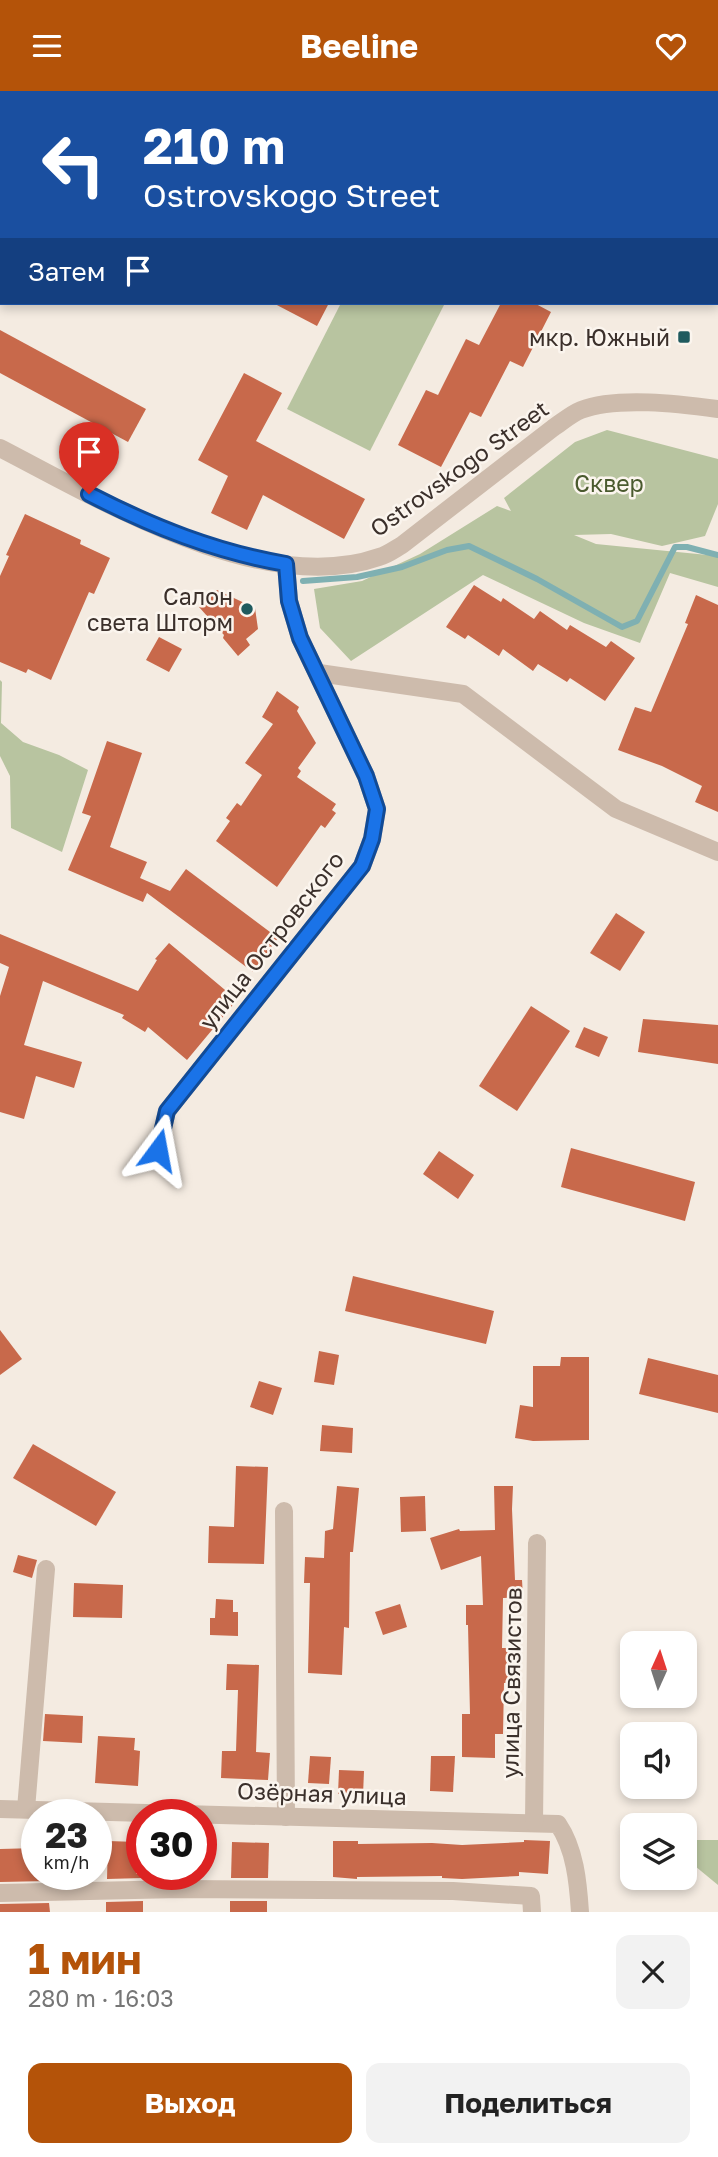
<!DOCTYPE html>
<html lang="ru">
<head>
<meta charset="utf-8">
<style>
  :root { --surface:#fff; --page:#f2f2f2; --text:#222; --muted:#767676; --accent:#b45309 }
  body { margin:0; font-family:"Golos Text",sans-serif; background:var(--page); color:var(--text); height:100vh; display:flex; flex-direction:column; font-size:26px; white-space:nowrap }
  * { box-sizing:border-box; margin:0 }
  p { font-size:23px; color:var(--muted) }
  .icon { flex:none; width:38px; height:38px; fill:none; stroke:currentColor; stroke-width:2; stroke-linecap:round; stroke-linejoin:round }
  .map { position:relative; height:1821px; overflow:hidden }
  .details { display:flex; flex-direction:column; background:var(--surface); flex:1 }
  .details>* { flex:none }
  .hud { position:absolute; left:0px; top:0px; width:719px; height:214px; box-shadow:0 4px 10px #0003; background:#1a4fa0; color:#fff; overflow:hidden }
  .needle { width:46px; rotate:3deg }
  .fabs { position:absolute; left:620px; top:1540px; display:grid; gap:14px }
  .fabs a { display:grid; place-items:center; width:77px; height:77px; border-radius:14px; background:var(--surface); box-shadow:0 4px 10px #0003; font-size:35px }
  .speed { position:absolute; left:21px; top:1708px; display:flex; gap:14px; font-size:35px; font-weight:700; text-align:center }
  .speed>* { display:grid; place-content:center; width:91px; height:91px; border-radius:50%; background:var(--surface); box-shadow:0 4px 10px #0003; line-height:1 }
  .speed small { font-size:18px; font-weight:400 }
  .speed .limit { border:10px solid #d22; background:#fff; color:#111 }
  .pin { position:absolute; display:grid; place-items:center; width:60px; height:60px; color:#fff; margin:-72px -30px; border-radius:50% 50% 50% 0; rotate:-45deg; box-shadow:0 0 7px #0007 }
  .pin .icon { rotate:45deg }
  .me { position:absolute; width:77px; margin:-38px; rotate:13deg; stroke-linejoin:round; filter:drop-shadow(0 0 5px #0008) }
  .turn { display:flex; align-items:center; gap:24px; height:147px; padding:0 28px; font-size:32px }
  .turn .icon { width:91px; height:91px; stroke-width:2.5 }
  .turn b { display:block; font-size:49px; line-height:60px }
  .then { display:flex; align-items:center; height:66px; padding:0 28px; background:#0003; gap:14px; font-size:26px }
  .round { display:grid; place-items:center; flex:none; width:74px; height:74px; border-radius:14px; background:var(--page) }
  .headline { display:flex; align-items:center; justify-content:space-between; height:119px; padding:0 28px }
  h1 { font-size:42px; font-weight:700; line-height:52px; color:var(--accent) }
  .button { display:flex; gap:14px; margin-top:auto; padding:14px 28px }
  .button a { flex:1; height:80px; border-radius:14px; background:var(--accent); color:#fff; font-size:28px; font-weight:700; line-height:80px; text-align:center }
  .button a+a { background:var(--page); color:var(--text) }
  header { display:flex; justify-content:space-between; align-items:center; height:91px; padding:0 28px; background:var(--accent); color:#fff; font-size:32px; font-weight:700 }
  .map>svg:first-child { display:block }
</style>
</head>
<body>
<header><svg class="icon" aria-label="menu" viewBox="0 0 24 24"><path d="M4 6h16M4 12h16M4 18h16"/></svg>Beeline<svg class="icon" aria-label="heart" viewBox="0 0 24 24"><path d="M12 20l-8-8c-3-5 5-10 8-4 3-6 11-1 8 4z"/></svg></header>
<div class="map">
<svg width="718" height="1821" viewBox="0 0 718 1821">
  <rect width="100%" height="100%" fill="#f4ebe1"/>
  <!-- green -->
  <g fill="#b8c4a0">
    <path d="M 341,212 L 445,212 L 370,360 L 287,318 Z"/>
    <path d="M 607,339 L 718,368 L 718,413 L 705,445 L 662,455 L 611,443 L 574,444 L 596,453 L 718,465 L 718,496 L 670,482 L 640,552 L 584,532 L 483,484 L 351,570 L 320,537 L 314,498 L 362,490 L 420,463 L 497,415 L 511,420 L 504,407 L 575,351 Z"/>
    <path d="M 0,589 L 2,591 L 1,632 L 23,651 L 59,664 L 88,679 L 62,761 L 11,737 L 10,685 L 0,665 Z"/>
    <path d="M 684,1749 L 718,1749 L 718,1794 L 684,1766 Z"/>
  </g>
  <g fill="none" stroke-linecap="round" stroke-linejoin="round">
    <!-- stream -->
    <path stroke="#7fb0b2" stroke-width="6" d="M 303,490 L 357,486 L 402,476 L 447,459 L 469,455 L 537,488 L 622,536 L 637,530 L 675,456 L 687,456 L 718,464"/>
  </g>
  <!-- building -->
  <g fill="#c8694b">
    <path d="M 273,212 L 329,212 L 317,235 Z"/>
    <path d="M 501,212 L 534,212 L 551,221 L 523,276 L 510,270 L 481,326 L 470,321 L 441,376 L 398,354 L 426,299 L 438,304 L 466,248 L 479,254 Z"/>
    <path d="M 0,239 L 146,318 L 128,351 L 0,282 Z"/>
    <path d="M 244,282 L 282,302 L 256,350 L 365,408 L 344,448 L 263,404 L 247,439 L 211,422 L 228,385 L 198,369 Z"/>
    <path d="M 25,423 L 81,449 L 80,453 L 110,467 L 94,503 L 89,501 L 51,589 L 28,578 L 26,582 L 0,571 L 0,485 L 9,465 L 6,464 Z"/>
    <path d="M 474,494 L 501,511 L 503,507 L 534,528 L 540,520 L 567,539 L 570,534 L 606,556 L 611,550 L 635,567 L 605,610 L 570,587 L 567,591 L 538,573 L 533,580 L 503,558 L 499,565 L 468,544 L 465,548 L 446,536 Z"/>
    <path d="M 217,499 L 255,517 L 258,538 L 246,548 L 250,554 L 238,565 L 223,547 L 224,544 L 199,516 Z"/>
    <path d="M 696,504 L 718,514 L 718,721 L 695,711 L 702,695 L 662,675 L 618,659 L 635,616 L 651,621 L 688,533 L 685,532 Z"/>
    <path d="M 159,546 L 182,558 L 169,581 L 146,569 Z"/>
    <path d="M 277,600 L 299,616 L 297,620 L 316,652 L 298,677 L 301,680 L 297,686 L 336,713 L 332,719 L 336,722 L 325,737 L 321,734 L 277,796 L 216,750 L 230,730 L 226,727 L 237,712 L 241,715 L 262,684 L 245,672 L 273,633 L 262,626 Z"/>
    <path d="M 107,650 L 142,662 L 110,756 L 147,771 L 140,787 L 170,800 L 186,778 L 278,847 L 253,881 L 147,802 L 143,811 L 68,779 L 91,725 L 82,722 Z"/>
    <path d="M 616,822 L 645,841 L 620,880 L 590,862 Z"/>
    <path d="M 0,843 L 138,900 L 157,869 L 155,868 L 169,852 L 237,909 L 187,969 L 148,936 L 145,941 L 122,927 L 124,924 L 43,890 L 24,954 L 82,971 L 74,997 L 36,985 L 24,1028 L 0,1021 L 0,905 L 9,876 L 0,872 Z"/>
    <path d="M 531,915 L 570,940 L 517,1020 L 479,995 Z"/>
    <path d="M 643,928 L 718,934 L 718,973 L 638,961 Z"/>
    <path d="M 584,936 L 608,946 L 599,966 L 575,956 Z"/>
    <path d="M 571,1057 L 695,1091 L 685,1130 L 561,1096 Z"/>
    <path d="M 439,1060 L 474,1084 L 458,1108 L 423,1083 Z"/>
    <path d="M 353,1185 L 494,1220 L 486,1253 L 345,1220 Z"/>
    <path d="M 0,1239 L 22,1268 L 0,1284 Z"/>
    <path d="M 319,1260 L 339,1264 L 334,1294 L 314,1291 Z"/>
    <path d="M 561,1266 L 589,1266 L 589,1349 L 533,1350 L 515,1347 L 520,1314 L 533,1316 L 533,1275 L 560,1275 Z"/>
    <path d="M 648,1267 L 718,1284 L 718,1322 L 639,1303 Z"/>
    <path d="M 259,1290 L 282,1297 L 273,1324 L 250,1316 Z"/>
    <path d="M 322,1334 L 353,1337 L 352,1362 L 320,1360 Z"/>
    <path d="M 33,1353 L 116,1401 L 96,1435 L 13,1387 Z"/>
    <path d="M 236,1375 L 268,1376 L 264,1473 L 208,1472 L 209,1435 L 234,1436 Z"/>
    <path d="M 337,1395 L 359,1397 L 353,1461 L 350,1461 L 349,1537 L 344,1536 L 342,1584 L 308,1582 L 310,1492 L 304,1492 L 305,1466 L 324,1467 L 325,1440 L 333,1438 Z"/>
    <path d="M 494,1395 L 513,1395 L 512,1418 L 515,1489 L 522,1489 L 523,1506 L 503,1507 L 502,1557 L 513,1557 L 514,1592 L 504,1592 L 503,1643 L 495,1643 L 495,1667 L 462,1666 L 462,1623 L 470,1623 L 468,1534 L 466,1534 L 466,1514 L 483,1514 L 481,1465 L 441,1479 L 430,1447 L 459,1438 L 460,1440 L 495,1439 Z"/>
    <path d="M 425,1405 L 426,1440 L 401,1441 L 400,1406 Z"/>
    <path d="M 18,1464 L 37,1469 L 32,1487 L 13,1481 Z"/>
    <path d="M 74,1492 L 123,1494 L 122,1527 L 73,1526 Z"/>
    <path d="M 216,1508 L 233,1509 L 233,1521 L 238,1521 L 238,1545 L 210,1544 L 210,1527 L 215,1527 Z"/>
    <path d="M 400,1513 L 407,1536 L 383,1544 L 375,1521 Z"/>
    <path d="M 227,1573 L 259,1574 L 256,1661 L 270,1662 L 268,1689 L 221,1687 L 222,1660 L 236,1660 L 238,1599 L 226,1599 Z"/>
    <path d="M 45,1623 L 83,1625 L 82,1652 L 43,1650 Z"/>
    <path d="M 98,1645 L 135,1647 L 134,1659 L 140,1660 L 138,1695 L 95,1692 Z"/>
    <path d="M 310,1665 L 331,1666 L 329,1693 L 308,1692 Z"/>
    <path d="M 431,1665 L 455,1665 L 453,1701 L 430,1700 Z"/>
    <path d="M 339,1679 L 364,1680 L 363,1704 L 338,1703 Z"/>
    <path d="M 524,1749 L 550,1750 L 548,1783 L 519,1781 L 519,1785 L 462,1788 L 442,1787 L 442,1785 L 357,1786 L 357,1788 L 333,1786 L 333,1750 L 358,1750 L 358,1753 L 432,1752 L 462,1754 L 524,1751 Z"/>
    <path d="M 108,1750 L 137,1751 L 136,1783 L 143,1783 L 143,1787 L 107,1788 Z"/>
    <path d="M 232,1751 L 269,1752 L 268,1787 L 231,1787 Z"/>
    <path d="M 37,1757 L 37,1783 L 49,1783 L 49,1790 L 0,1791 L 0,1758 Z"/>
    <path d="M 143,1810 L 143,1821 L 106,1821 L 106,1811 Z"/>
    <rect x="230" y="1810" width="37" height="11"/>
    <path d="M 49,1812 L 50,1821 L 0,1821 L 0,1813 Z"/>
  </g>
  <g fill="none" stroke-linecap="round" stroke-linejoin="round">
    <!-- minor -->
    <g stroke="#cdbbac" stroke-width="18">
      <path d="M 0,357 C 101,409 262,507 379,466 C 387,464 395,458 402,454 L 553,337 C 562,331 571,323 581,319 C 617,305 680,313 718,318"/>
      <path d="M 319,582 L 463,603 L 616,718 L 718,761"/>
      <path d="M 158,1059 L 167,1020 L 362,775 L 372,748 L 377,718 L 366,685 L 300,547 L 289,510 L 286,473"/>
      <path d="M 284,1420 L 286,1726"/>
      <path d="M 0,1718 L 558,1733 C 575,1758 578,1791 580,1821"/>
      <path d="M 26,1718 L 46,1478"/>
      <path d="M 534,1732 L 537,1452"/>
      <path d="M 0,1802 L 179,1798 L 453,1800 L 531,1805 L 532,1821"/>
    </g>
  </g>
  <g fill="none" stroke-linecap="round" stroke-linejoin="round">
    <defs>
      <path id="route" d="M 89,403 C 153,436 216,461 286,473 L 289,510 L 300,547 L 366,685 L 377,718 L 372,748 L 362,775 L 167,1020 L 158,1059"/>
    </defs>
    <!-- route casing -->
    <use href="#route" stroke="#114b97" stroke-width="18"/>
    <!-- route -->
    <use href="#route" stroke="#1a73e8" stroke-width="12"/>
  </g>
  <!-- markers -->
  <g fill="#1f5a5e" stroke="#fbf5ee" stroke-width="2.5">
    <rect x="677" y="239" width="14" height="14" rx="3.5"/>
    <circle cx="247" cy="518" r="7"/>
  </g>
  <g text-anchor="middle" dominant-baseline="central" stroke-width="5" stroke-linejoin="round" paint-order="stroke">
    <!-- poi labels -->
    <g font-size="23" fill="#3b302b" stroke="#fbf5ee" text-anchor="end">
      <text x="670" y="246">мкр. Южный</text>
      <text x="233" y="505">Салон<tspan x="233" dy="26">света Шторм</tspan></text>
    </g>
    <!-- street labels -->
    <g font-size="23" fill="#3b302b" stroke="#fbf5ee">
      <text transform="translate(459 377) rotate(-36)">Ostrovskogo Street</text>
      <text transform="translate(271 849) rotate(-52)">улица Островского</text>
      <text transform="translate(511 1592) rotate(-89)">улица Связистов</text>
      <text transform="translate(322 1702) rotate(2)">Озёрная улица</text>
    </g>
    <!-- park labels -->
    <g font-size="23" fill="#4a5a2e" stroke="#fbf5ee">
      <text x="609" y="392">Сквер</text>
    </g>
  </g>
</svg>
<div class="fabs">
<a><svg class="needle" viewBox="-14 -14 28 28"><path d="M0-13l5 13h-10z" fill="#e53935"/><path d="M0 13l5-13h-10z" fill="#767676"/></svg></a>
<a><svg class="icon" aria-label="sound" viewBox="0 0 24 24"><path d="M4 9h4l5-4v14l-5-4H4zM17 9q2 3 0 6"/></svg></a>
<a><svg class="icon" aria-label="layers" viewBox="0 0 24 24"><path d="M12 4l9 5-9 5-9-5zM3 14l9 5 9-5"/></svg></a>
</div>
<div class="speed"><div>23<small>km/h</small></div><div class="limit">30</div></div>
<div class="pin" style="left:89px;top:403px;background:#d93025"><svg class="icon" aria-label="arrive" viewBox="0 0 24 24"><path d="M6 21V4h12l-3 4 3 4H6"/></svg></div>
<svg class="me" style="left:158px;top:1059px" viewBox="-20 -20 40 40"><path d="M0-17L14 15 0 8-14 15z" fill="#1a73e8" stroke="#fff" stroke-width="4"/></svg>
<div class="hud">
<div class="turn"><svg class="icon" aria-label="left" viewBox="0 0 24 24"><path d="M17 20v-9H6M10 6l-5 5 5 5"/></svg><div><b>210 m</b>Ostrovskogo Street</div></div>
<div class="then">Затем<svg class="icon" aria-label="arrive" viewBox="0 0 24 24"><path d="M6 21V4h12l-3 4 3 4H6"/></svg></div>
</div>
</div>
<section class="details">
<div class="headline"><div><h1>1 мин</h1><p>280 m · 16:03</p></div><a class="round"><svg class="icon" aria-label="close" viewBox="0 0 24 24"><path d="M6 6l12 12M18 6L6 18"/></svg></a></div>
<div class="button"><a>Выход</a><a>Поделиться</a></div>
</section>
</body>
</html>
